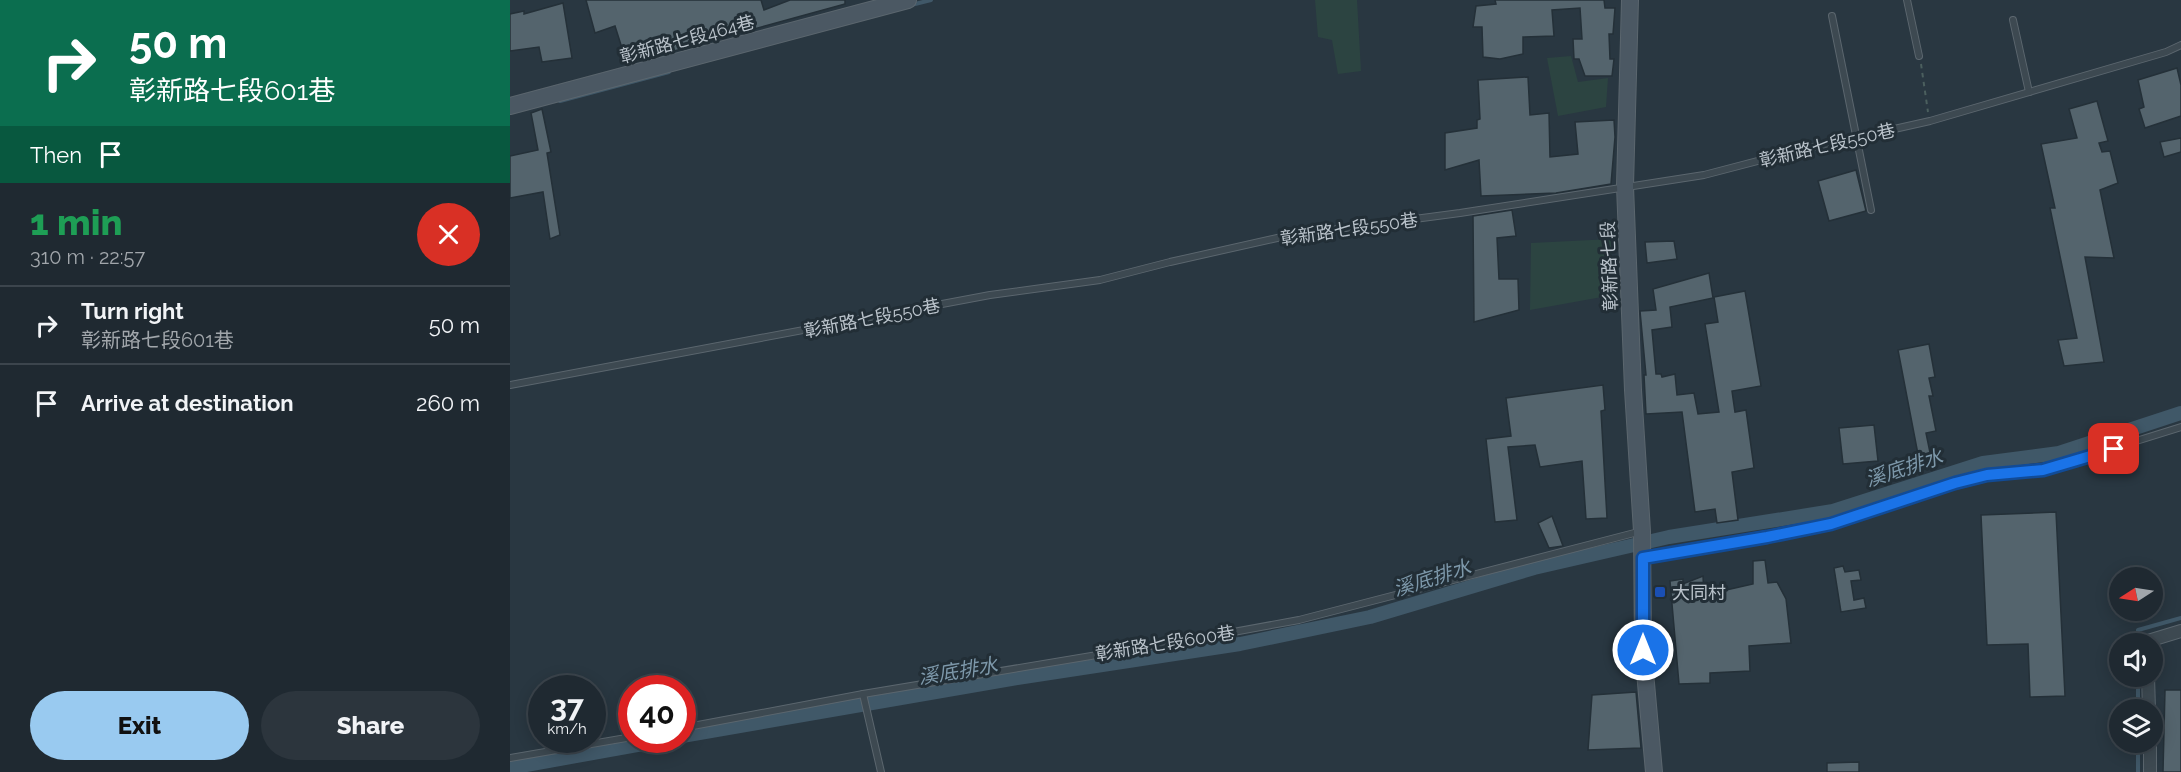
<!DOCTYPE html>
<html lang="en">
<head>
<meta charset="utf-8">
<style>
  :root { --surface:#1f2931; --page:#2c353d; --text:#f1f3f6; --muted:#a1a6ab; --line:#3c454d; --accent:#99caf0 }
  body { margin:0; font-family:Raleway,"Noto Sans TC",sans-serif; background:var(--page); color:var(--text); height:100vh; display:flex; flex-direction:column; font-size:22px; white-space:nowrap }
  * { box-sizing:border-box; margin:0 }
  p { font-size:20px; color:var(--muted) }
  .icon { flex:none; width:33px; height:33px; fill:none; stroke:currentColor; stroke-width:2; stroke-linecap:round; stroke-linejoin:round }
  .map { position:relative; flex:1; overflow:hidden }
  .details { display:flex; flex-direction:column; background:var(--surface); width:510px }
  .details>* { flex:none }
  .banner { background:#0b6e4f; color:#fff; overflow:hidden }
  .needle { width:39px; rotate:258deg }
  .tools { position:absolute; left:1599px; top:567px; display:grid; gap:12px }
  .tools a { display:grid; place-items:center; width:54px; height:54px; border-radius:50%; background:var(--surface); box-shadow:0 3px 15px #0003,0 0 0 2px var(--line); font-size:30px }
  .speed { position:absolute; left:18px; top:675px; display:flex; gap:12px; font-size:30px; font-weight:700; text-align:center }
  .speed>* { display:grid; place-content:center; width:78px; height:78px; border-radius:50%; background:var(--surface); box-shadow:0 3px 15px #0003,0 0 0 2px var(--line); line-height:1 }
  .speed small { font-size:15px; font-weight:400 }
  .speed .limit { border:9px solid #d22; background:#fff; color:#111 }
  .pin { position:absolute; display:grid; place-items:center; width:51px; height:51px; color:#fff; margin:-26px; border-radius:12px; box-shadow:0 3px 9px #0006 }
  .me { position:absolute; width:66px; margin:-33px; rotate:0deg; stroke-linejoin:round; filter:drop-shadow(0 0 4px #0008) }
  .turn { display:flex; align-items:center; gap:21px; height:126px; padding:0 30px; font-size:27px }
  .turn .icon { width:78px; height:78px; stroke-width:2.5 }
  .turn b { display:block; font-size:42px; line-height:51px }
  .then { display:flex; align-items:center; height:57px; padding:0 30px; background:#0003; gap:12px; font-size:22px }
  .round { display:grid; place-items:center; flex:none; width:63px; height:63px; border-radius:32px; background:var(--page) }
  .overview { display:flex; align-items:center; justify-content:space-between; height:102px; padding:0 30px }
  h1 { font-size:36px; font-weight:800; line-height:45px; color:#1e9e55 }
  .button { display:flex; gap:12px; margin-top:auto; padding:12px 30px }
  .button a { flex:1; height:69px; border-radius:36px; background:var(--accent); color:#111; font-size:24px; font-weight:800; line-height:69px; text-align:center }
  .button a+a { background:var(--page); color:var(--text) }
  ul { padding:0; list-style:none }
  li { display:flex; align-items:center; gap:18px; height:78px; padding:0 30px; border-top:2px solid var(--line) }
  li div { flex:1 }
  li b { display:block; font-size:22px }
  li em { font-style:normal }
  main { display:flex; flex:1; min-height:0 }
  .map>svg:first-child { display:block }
</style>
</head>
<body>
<main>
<section class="details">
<div class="banner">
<div class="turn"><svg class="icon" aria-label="right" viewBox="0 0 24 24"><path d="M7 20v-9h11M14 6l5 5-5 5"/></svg><div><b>50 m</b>彰新路七段601巷</div></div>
<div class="then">Then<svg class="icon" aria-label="arrive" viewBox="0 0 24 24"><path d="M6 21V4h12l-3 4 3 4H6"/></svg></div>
</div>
<div class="overview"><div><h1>1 min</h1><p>310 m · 22:57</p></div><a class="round" style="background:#d93025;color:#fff"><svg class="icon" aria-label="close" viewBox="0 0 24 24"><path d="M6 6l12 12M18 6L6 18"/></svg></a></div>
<ul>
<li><svg class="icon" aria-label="right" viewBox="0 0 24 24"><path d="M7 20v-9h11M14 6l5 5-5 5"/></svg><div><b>Turn right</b><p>彰新路七段601巷</p></div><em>50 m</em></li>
<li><svg class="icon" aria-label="arrive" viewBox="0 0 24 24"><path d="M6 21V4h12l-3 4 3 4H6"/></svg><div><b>Arrive at destination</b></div><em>260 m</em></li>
</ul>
<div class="button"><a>Exit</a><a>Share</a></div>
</section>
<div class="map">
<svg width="1671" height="772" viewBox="0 0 1671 772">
  <rect width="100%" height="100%" fill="#293741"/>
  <!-- green -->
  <g fill="#2c4441">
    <path d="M 805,0 L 847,0 L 851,71 L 828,74 L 822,40 L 808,37 Z"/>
    <path d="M 1061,56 L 1068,82 L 1098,78 L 1096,107 L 1048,116 L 1037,58 Z"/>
    <path d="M 1101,239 L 1103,295 L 1020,310 L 1021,243 Z"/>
  </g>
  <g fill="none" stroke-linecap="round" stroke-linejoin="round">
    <!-- stream -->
    <g stroke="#405868" stroke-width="4">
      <path d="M 401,5 L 421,0"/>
      <path d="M 50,101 L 159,72"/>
      <path d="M 1628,644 L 1628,630 L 1671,618"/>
      <path d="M 1628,710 L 1628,676"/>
      <path d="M 1628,772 L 1628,742"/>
    </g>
    <!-- canal -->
    <g stroke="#405868" stroke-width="14">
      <path d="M 172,736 L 507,678 L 730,644 L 860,617 L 1024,568 L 1159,537 L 1323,511 L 1473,463 L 1549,453 L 1671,413"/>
      <path d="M 0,768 L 155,740"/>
    </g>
  </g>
  <!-- building -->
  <g fill="#54646d" stroke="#243038" stroke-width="1.5">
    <path d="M 76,0 L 251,0 L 254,10 L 280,0 L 335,0 L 335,4 L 117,64 L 105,26 L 85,33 Z"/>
    <path d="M 985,0 L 1094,0 L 1095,8 L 1105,8 L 1103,34 L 1099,34 L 1100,59 L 1104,59 L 1102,76 L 1075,76 L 1069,59 L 1064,59 L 1063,39 L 1072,39 L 1070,8 L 1042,10 L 1044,36 L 1013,37 L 1013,54 L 990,59 L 973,57 L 972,27 L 963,27 L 966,6 L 986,4 Z"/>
    <path d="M 53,3 L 62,58 L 32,62 L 29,47 L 0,51 L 0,14 L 14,11 L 14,14 Z"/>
    <path d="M 1667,68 L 1671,85 L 1671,116 L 1635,128 L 1629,109 L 1634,107 L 1628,80 Z"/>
    <path d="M 1018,77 L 1020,115 L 1039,113 L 1040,157 L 1068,154 L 1065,122 L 1104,120 L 1105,137 L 1101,184 L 1046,193 L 971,196 L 969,160 L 935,170 L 935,133 L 967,128 L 967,120 L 970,119 L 968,80 Z"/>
    <path d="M 1587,101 L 1598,141 L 1589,143 L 1592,152 L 1600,151 L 1608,183 L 1590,190 L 1604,258 L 1575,257 L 1594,362 L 1554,366 L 1548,340 L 1567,338 L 1540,208 L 1545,208 L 1531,144 L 1567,138 L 1559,109 Z"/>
    <path d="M 32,109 L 41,152 L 37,153 L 50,235 L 40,239 L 33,192 L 0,198 L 0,156 L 28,150 L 21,113 Z"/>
    <path d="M 1671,138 L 1671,152 L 1654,157 L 1650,142 Z"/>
    <path d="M 1346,170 L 1356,211 L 1319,221 L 1308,181 Z"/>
    <path d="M 1002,210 L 1006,236 L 987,238 L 989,279 L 1008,279 L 1009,310 L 964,322 L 963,216 Z"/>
    <path d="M 1164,241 L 1167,259 L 1137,263 L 1135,242 Z"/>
    <path d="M 1199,273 L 1203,298 L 1160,307 L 1162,327 L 1142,330 L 1146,374 L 1151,374 L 1152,377 L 1165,374 L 1167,395 L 1184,393 L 1188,414 L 1209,412 L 1195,324 L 1208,322 L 1204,297 L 1235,291 L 1251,386 L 1222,391 L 1225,412 L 1236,410 L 1244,468 L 1222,472 L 1228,520 L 1207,523 L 1205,509 L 1185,512 L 1172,412 L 1136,414 L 1134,375 L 1136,375 L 1130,311 L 1146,310 L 1143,289 Z"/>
    <path d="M 1419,344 L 1425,377 L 1419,378 L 1423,396 L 1419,396 L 1426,431 L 1416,433 L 1423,467 L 1411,470 L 1388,350 Z"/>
    <path d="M 1093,385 L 1095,410 L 1091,411 L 1097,518 L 1076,519 L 1072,461 L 1030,467 L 1025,445 L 998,447 L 1007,520 L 985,522 L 976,439 L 1001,436 L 996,398 Z"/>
    <path d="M 1364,425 L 1368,461 L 1333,464 L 1329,428 Z"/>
    <path d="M 1546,512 L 1555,696 L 1520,697 L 1518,644 L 1477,645 L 1471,515 Z"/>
    <path d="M 1042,516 L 1053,546 L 1039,548 L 1028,523 Z"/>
    <path d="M 1255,560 L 1258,583 L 1267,582 L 1276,599 L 1281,643 L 1239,646 L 1240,671 L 1200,673 L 1200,683 L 1169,684 L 1160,581 L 1173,579 L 1173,584 L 1193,576 L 1194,595 L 1243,584 L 1243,561 Z"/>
    <path d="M 1333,566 L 1335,572 L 1349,570 L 1351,580 L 1341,581 L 1344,600 L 1354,598 L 1356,608 L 1331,612 L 1324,568 Z"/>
    <path d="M 1655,690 L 1671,690 L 1671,772 L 1653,772 Z"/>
    <path d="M 1126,692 L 1131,748 L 1078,750 L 1082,695 Z"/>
    <path d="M 1349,762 L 1349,772 L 1317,772 L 1317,763 Z"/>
  </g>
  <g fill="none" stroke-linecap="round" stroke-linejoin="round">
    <defs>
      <g id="lane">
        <path d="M 1397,0 L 1409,56"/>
        <path d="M 1322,16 L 1361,210"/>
        <path d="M 1503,20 L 1519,92"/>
        <path d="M 0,385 L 480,295 L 590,280 L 660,262 L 776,236 L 950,213 L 1194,175 L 1286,151 L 1420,121 L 1656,52 L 1671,45"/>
        <path d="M 1134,558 L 1257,537 L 1321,524 L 1429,487 L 1477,475 L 1533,470 L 1671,427"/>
        <path d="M 353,694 L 371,772"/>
        <path d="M 172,728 L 353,694 L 707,635 L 789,620 L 1132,531"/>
        <path d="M 0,758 L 122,737"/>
      </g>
      <g id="street">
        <path d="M 1638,644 L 1638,641 L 1671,631"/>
        <path d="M 1638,676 L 1639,710"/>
        <path d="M 1640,742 L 1640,772"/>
      </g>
      <g id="secondary">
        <path d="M 1120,0 L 1115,186 L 1123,390 L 1132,531 L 1133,650 L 1144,772"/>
        <path d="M 0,106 L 398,0"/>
      </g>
    </defs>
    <!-- lane casing -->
    <use href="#lane" stroke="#5b666e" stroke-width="8"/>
    <!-- street casing -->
    <use href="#street" stroke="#5b666e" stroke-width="14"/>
    <!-- secondary casing -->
    <use href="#secondary" stroke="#5b666e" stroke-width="18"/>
    <!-- path -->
    <path stroke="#4b5f5e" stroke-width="2" stroke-dasharray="4.5 4.5" stroke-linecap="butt" d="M 1411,64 L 1418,112"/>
    <!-- lane -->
    <use href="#lane" stroke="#3d4951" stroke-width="6"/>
    <!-- street -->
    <use href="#street" stroke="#3d4951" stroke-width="12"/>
    <!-- secondary -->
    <use href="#secondary" stroke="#4b5863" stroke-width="16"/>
  </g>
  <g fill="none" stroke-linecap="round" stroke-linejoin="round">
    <defs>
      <path id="route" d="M 1133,650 L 1133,558 L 1257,537 L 1321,524 L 1445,483 L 1477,475 L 1533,470 L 1604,449"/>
    </defs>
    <!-- route casing -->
    <use href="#route" stroke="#114b97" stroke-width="15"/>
    <!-- route -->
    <use href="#route" stroke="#1a73e8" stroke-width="10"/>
  </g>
  <!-- markers -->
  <rect fill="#1a4fb4" stroke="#222e36" stroke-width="2" x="1144" y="586" width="12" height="12" rx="3"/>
  <g text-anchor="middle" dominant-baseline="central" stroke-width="6" stroke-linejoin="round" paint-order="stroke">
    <!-- street labels -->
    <g font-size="18" fill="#bac3cb" stroke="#222e36">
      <text transform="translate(177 39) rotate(-15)">彰新路七段464巷</text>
      <text transform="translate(1317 145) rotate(-13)">彰新路七段550巷</text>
      <text transform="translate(839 229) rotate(-8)">彰新路七段550巷</text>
      <text transform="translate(1099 266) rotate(-92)">彰新路七段</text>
      <text transform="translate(362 318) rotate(-11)">彰新路七段550巷</text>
      <text transform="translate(655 643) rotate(-9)">彰新路七段600巷</text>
    </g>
    <!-- poi labels -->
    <g font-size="18" fill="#bac3cb" stroke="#222e36" text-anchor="start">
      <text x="1162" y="592">大同村</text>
    </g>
    <!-- water labels -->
    <g font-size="20" font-style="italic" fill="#7d98aa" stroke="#222e36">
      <text transform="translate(1394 468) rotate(-18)">溪底排水</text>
      <text transform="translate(922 578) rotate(-17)">溪底排水</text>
      <text transform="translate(448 671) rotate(-9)">溪底排水</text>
    </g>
  </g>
</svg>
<div class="tools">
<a><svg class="needle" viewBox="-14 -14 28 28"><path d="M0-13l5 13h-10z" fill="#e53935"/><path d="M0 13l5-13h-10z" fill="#a1a6ab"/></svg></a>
<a><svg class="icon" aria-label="sound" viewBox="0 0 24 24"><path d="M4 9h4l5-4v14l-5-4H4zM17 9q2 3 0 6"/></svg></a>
<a><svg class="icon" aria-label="layers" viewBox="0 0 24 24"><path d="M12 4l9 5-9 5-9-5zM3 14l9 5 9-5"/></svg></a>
</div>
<div class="speed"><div>37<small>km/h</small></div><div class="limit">40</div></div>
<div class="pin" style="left:1604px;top:449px;background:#d93025"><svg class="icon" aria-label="arrive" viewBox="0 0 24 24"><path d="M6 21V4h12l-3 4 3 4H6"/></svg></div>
<svg class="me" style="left:1133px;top:650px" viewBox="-20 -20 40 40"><circle r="17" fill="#1a73e8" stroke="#fff" stroke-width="3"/><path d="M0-11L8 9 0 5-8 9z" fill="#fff"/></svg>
</div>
</main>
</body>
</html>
